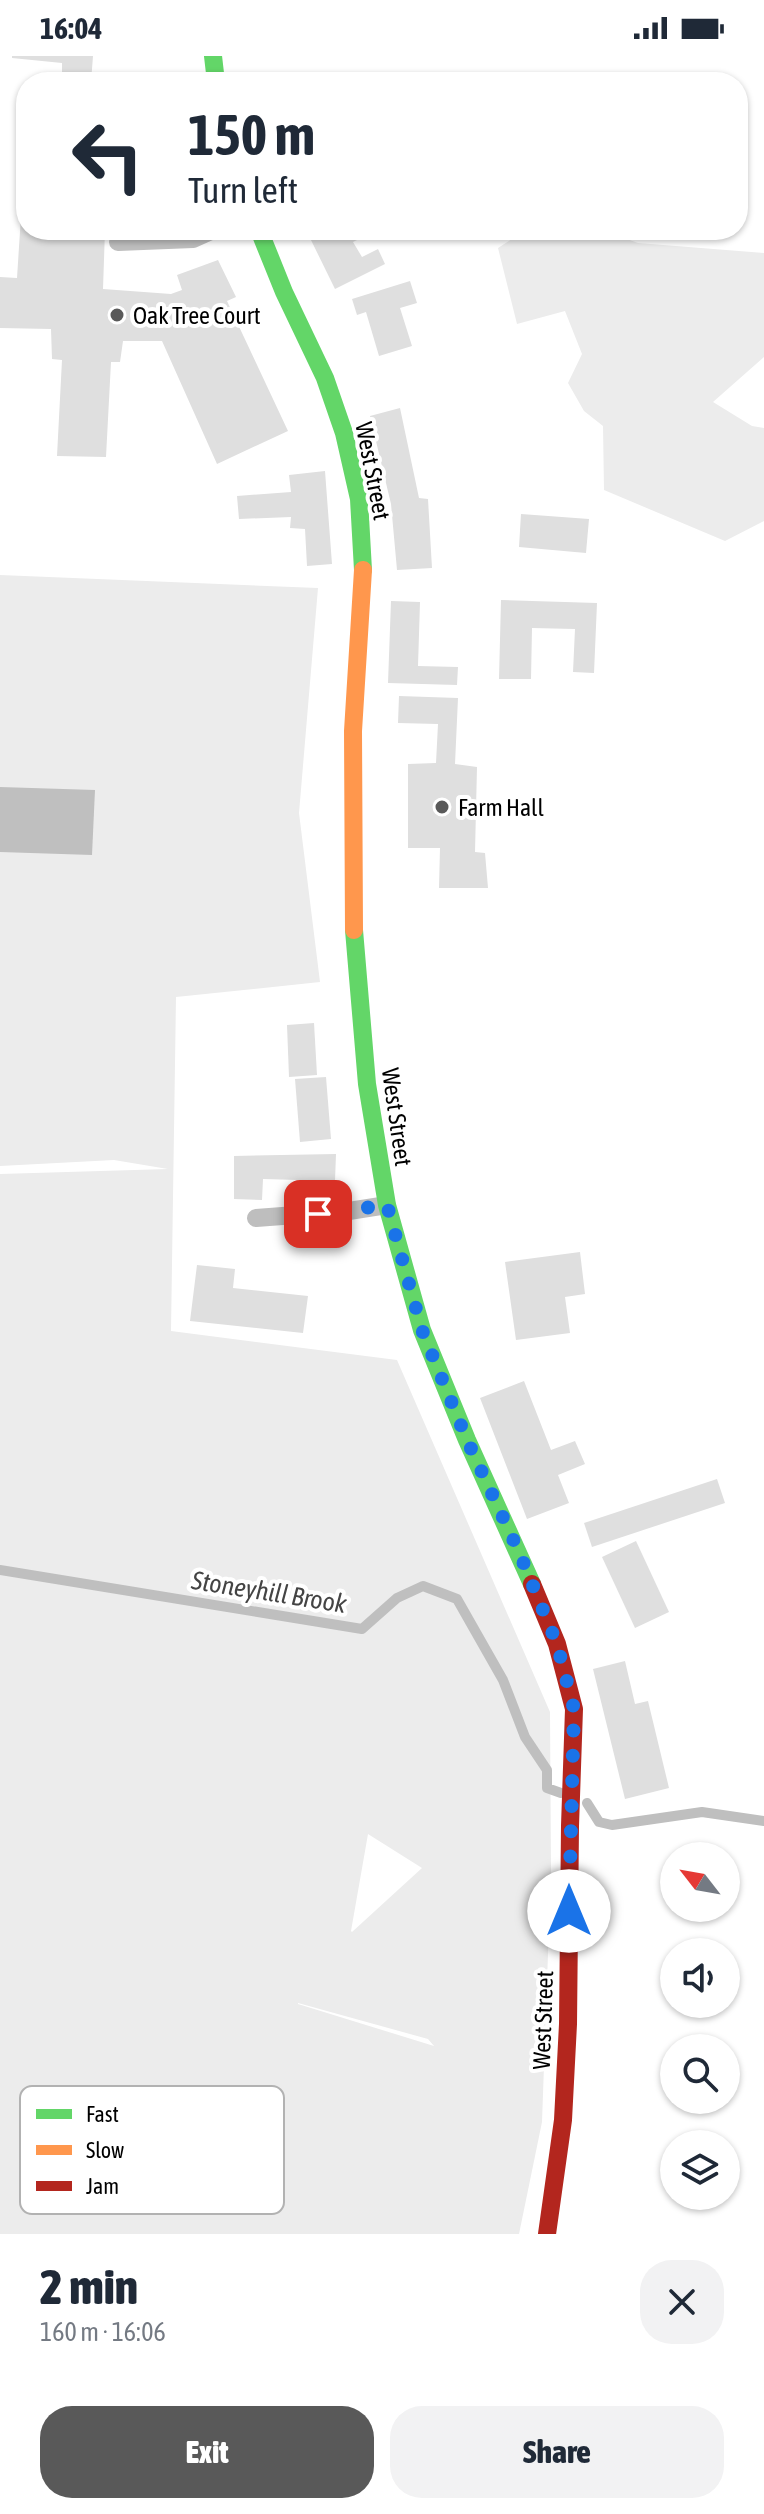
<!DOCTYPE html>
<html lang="en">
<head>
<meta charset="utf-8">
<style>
  :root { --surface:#fff; --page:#f2f2f3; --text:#1f2937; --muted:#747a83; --accent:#595959 }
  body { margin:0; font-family:"Asap Condensed",sans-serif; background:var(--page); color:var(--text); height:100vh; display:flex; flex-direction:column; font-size:30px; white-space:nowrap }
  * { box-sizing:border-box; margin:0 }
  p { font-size:26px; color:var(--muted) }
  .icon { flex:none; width:44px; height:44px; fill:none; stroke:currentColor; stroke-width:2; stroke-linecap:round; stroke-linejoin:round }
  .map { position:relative; height:2178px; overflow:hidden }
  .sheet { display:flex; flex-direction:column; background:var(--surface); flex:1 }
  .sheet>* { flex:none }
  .guide { position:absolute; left:16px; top:16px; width:732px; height:168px; border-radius:32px; box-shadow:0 2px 6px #0004; background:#fff; color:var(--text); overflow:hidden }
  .needle { width:52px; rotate:301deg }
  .fabs { position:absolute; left:660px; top:1786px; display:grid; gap:16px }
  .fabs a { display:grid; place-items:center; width:80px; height:80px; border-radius:50%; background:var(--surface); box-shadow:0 2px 6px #0004; font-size:40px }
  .pin { position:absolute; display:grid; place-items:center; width:68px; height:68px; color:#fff; margin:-34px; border-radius:16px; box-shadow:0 4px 12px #0006 }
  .me { position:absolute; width:88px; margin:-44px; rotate:0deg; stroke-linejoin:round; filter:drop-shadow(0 0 6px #0008) }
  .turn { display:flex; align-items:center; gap:28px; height:168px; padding:0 40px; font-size:36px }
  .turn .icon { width:104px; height:104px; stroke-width:2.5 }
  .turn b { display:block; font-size:56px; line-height:68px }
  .round { display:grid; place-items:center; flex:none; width:84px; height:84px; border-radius:32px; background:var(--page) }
  .summary { display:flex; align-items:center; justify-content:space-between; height:136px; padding:0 40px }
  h1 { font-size:48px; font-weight:800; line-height:60px }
  .cta { display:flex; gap:16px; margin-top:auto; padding:16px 40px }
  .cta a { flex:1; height:92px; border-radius:32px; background:var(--accent); color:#fff; font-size:32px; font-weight:800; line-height:92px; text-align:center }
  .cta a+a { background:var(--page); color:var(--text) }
  .status { display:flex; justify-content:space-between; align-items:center; height:56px; padding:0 40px; background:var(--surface); direction:ltr }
  .status svg { height:22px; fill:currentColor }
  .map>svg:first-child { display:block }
</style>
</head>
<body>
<div class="status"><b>16:04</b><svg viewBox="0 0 49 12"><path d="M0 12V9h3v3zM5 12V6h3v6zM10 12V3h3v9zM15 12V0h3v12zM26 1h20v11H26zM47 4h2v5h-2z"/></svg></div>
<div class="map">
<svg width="764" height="2178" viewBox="0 0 764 2178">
  <rect width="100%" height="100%" fill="#fff"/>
  <!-- green -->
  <g fill="#ececec" fill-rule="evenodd">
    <path d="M 526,174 L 602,174 L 638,187 L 764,197 L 764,301 L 713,346 L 752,370 L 764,372 L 764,465 L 725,485 L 604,434 L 603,370 L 584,355 L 568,327 L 582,298 L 565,255 L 517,268 L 498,192 Z"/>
    <path d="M 0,519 L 318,532 L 299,757 L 320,926 L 176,941 L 171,1275 L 397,1304 L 550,1656 L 551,1814 L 542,2066 L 519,2178 L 0,2178 L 0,1118 L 168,1113 L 114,1104 L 0,1110 ZM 368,1778 L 422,1812 L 352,1876 L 351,1875 ZM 298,1947 L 428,1983 L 434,1990 L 298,1948 Z"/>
  </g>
  <!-- water -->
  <path fill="#bfbfbf" d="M 0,731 L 95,734 L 92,799 L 0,796 Z"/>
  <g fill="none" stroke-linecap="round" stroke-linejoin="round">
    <!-- stream -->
    <g stroke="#bfbfbf" stroke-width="10">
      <path d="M 0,1514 L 362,1573 L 397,1542 L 423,1530 L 457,1543 L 503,1624 L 525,1681 L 547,1714 L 547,1732 L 561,1737"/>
      <path d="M 587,1747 L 599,1766 L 612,1769 L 702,1756 L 764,1765"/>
    </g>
  </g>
  <!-- building -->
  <g fill="#dfdfdf">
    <path d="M 12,0 L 93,0 L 91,26 L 62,26 L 62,7 L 12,2 Z"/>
    <path d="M 23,129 L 26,129 L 26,174 L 105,174 L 103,233 L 171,238 L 182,234 L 177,219 L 218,204 L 236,241 L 227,245 L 288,375 L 217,408 L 162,285 L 123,285 L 120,306 L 111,306 L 106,401 L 57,400 L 62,304 L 52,303 L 51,273 L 0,272 L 0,221 L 17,222 Z"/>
    <path d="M 328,174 L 370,174 L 371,177 L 353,186 L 362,201 L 378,193 L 385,208 L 335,233 L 310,182 Z"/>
    <path d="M 410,225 L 417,247 L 400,252 L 412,290 L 379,300 L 366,256 L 357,259 L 352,243 Z"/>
    <path d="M 400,352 L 419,442 L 428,443 L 432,512 L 397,514 L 391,448 L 370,360 Z"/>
    <path d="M 325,415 L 332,508 L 307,510 L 305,473 L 290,472 L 291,461 L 239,463 L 237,440 L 291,436 L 289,419 Z"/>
    <path d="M 521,458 L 589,463 L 586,497 L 519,491 Z"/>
    <path d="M 501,544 L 597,547 L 594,617 L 573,616 L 575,573 L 532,572 L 531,623 L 499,623 Z"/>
    <path d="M 391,545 L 420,546 L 418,610 L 458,611 L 457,629 L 388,627 Z"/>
    <path d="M 399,640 L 458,642 L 455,708 L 477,711 L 475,796 L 485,797 L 488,832 L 439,832 L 440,792 L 408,792 L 408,708 L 436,707 L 438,668 L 398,667 Z"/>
    <path d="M 314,967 L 317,1019 L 289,1021 L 287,969 Z"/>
    <path d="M 326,1021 L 331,1083 L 300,1086 L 295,1023 Z"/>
    <path d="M 336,1098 L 335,1125 L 263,1123 L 262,1144 L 234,1143 L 234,1100 Z"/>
    <path d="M 580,1196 L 585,1238 L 565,1241 L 570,1277 L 516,1284 L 505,1206 Z"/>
    <path d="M 197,1209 L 235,1213 L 233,1232 L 308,1240 L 303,1277 L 190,1265 Z"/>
    <path d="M 524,1325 L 551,1394 L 575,1385 L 585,1408 L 558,1419 L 569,1447 L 527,1463 L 480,1342 Z"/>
    <path d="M 717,1423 L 725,1447 L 592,1491 L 584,1467 Z"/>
    <path d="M 636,1485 L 669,1556 L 635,1572 L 602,1501 Z"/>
    <path d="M 625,1605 L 635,1648 L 648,1645 L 669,1732 L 625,1743 L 593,1613 Z"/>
  </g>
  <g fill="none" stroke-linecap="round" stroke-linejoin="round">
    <!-- lane -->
    <g stroke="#bebebe" stroke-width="18">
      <path d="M 118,186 L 193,183 L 213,174"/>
      <path d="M 256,1162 L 349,1155 L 387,1149"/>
    </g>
    <!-- fast -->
    <g stroke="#63d668" stroke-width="18">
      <path d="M 213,0 L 216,26"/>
      <path d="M 259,174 L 284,236 L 325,322 L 344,377 L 359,443 L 363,514"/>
      <path d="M 354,874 L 367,1028 L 387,1149 L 422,1274 L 467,1384 L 532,1528"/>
    </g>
    <!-- slow -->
    <path stroke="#ff974d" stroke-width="18" d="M 354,874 L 353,675 L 363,514"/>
    <!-- jam -->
    <path stroke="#b3261e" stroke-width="18" d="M 532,1528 L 557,1588 L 574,1653 L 570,1770 L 568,1968 L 563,2064 L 547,2178"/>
  </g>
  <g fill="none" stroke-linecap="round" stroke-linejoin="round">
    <!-- route -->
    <path stroke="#1a73e8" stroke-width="14" stroke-dasharray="0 25.2" d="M 318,1158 L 387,1149 L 422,1274 L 467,1384 L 519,1496 L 557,1588 L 574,1653 L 569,1855"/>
  </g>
  <!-- markers -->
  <g fill="#595959" stroke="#fff" stroke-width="3">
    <circle cx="117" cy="259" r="8"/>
    <circle cx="442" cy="751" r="8"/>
  </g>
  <g text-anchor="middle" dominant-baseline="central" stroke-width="8" stroke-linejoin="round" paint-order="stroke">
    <!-- poi labels -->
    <g font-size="24" fill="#000" stroke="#fff" text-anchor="start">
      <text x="133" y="259">Oak Tree Court</text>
      <text x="458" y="751">Farm Hall</text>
    </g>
    <!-- street labels -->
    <g font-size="24" fill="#000" stroke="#fff">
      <text transform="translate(373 415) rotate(79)">West Street</text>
      <text transform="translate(397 1061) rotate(82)">West Street</text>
      <text transform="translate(543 1964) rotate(-88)">West Street</text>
    </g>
    <!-- water labels -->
    <g font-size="26" font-style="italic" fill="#444" stroke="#fff">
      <text transform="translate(269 1536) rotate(9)">Stoneyhill Brook</text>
    </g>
  </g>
  <!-- legend -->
  <rect x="20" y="2030" width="264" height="128" rx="12" fill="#fff" stroke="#b2b2b2" stroke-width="2"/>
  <rect x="36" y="2053" width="36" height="10" fill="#63d668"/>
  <rect x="36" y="2089" width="36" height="10" fill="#ff974d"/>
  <rect x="36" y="2125" width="36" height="10" fill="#b3261e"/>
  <g font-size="22" fill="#000">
    <text x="86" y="2066">Fast</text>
    <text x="86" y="2102">Slow</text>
    <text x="86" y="2138">Jam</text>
  </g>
</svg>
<div class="fabs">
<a><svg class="needle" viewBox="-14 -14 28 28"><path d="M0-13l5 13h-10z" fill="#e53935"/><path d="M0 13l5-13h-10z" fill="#747a83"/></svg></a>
<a><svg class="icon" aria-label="sound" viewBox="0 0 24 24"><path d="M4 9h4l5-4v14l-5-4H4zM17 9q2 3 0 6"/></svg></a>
<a><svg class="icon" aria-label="search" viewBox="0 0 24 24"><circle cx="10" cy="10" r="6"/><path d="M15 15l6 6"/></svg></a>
<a><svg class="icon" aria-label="layers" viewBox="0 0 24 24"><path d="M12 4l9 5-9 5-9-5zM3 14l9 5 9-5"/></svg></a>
</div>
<div class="pin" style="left:318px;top:1158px;background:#d93025"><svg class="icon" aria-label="arrive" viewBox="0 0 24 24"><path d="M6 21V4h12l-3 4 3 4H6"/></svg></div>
<svg class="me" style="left:569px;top:1855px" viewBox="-20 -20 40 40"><circle r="19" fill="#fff"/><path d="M0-13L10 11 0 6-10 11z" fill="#1a73e8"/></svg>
<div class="guide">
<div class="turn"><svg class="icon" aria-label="left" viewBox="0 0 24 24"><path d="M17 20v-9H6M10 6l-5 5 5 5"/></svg><div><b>150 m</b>Turn left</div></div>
</div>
</div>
<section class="sheet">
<div class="summary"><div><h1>2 min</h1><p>160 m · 16:06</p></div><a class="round"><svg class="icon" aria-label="close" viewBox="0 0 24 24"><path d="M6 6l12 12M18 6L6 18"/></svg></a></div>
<div class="cta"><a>Exit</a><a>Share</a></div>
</section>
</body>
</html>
